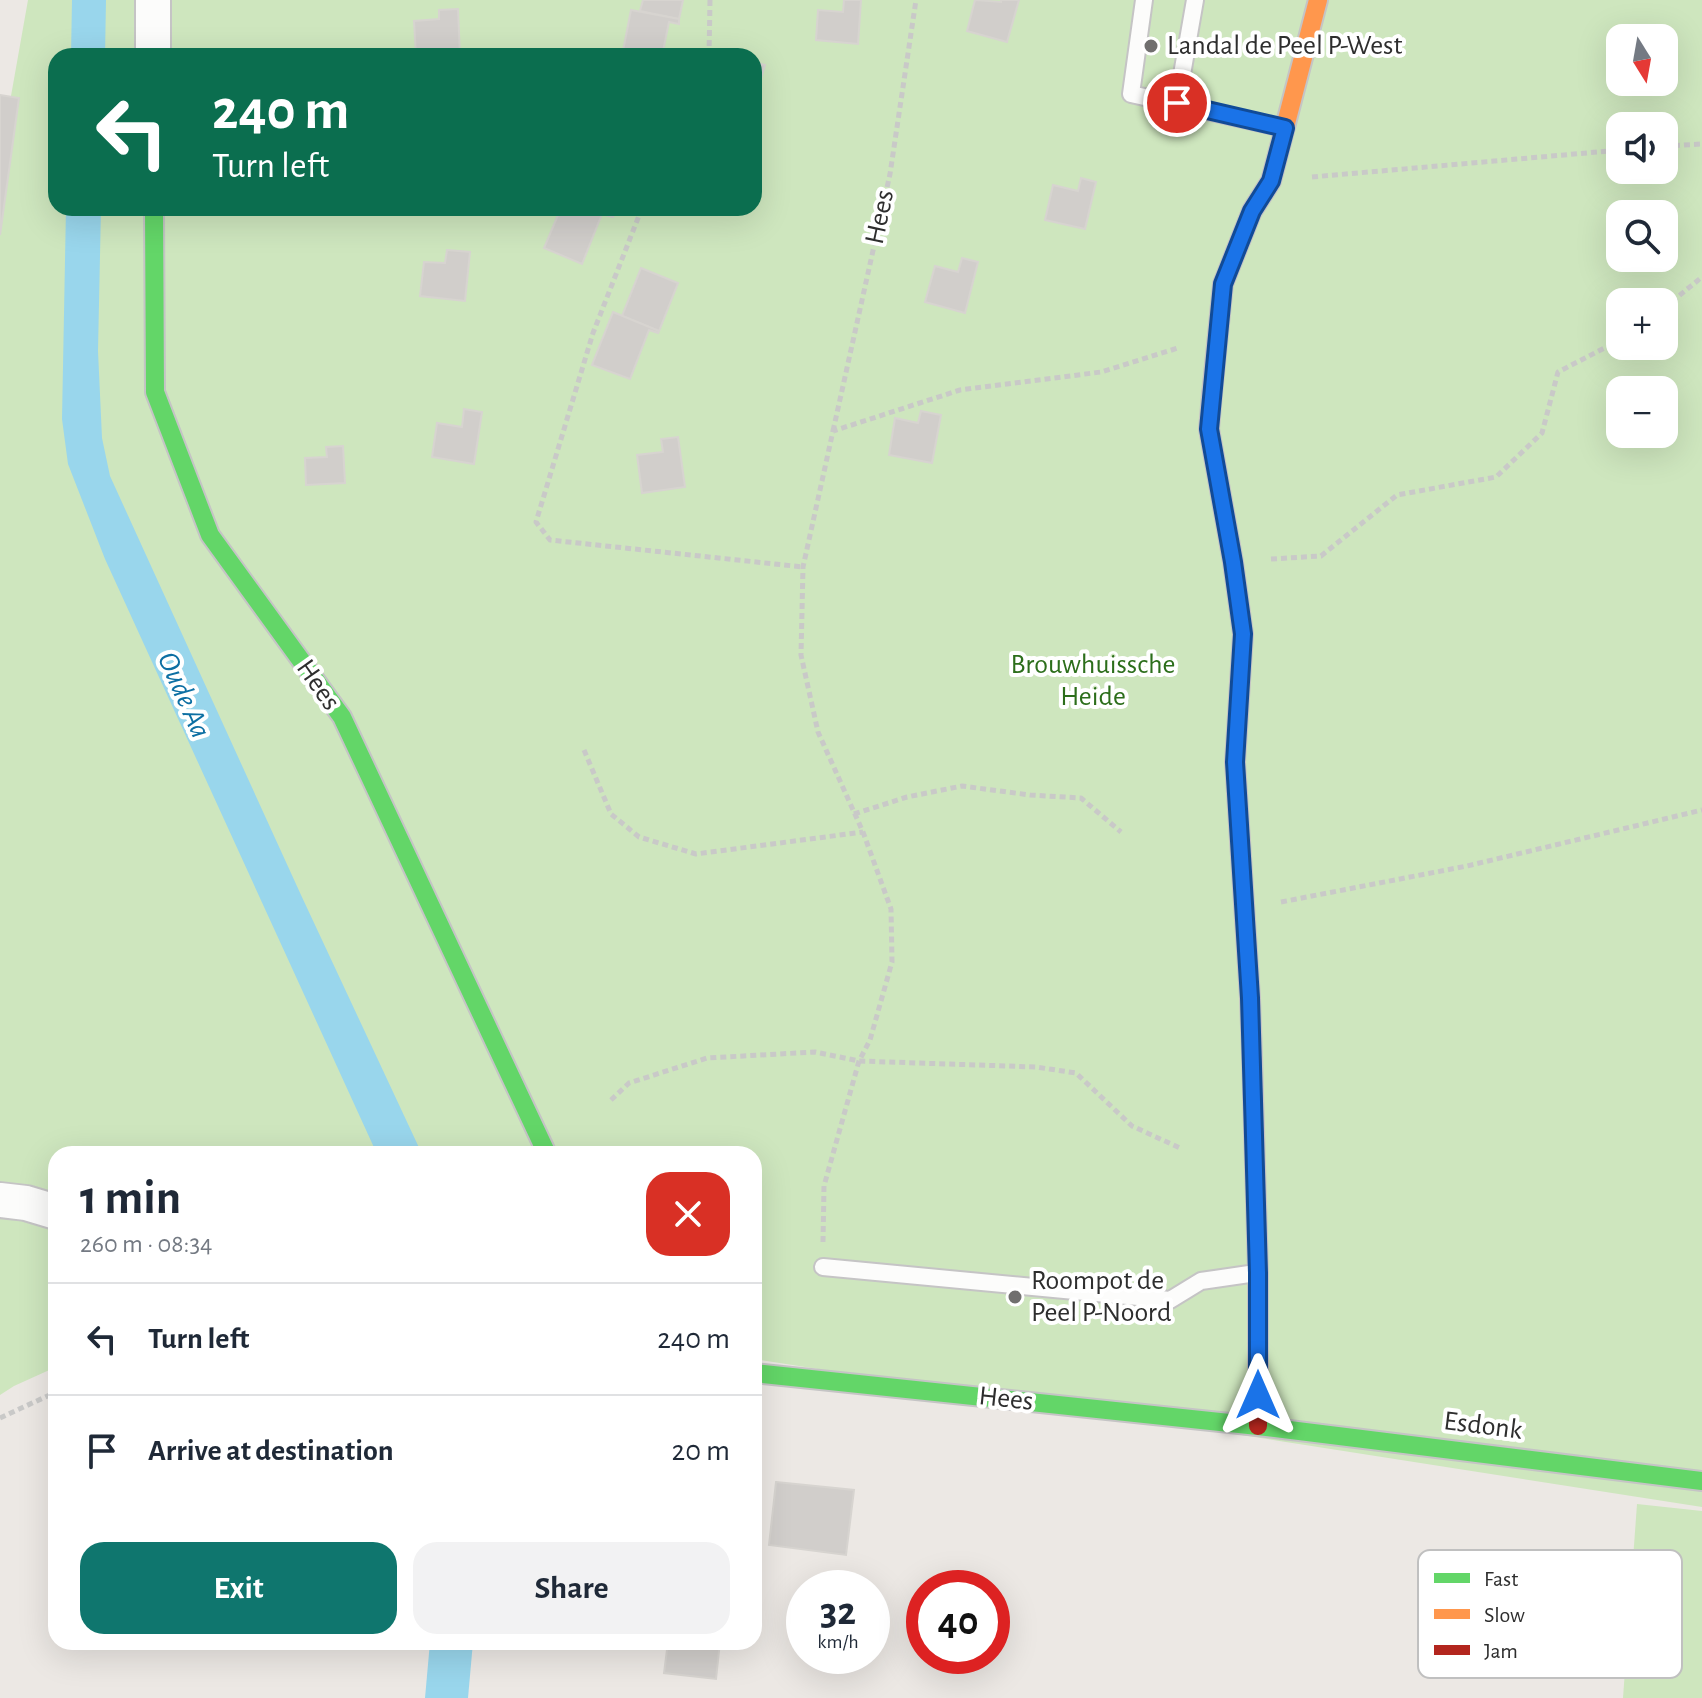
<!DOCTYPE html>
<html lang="en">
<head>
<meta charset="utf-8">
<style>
  :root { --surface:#fff; --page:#f2f2f3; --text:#1f2937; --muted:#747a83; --line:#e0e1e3; --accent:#0f766e }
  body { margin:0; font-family:"Alegreya Sans",sans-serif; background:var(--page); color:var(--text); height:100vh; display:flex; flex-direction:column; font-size:30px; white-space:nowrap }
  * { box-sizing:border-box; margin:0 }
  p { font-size:26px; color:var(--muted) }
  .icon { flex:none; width:44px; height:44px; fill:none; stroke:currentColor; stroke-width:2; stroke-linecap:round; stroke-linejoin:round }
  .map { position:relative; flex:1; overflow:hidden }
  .panel { position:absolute; left:48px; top:1146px; width:714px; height:504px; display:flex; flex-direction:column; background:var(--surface); border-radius:24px; box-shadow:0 8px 32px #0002 }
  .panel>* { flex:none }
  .guide { position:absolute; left:48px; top:48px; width:714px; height:168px; border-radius:24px; box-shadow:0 8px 32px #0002; background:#0b6e4f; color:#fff; overflow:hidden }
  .needle { width:52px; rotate:169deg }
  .controls { position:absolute; left:1606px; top:24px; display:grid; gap:16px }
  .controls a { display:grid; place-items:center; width:72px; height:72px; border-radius:16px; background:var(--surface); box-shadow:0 8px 32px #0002; font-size:40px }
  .speed { position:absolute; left:786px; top:1570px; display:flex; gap:16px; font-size:40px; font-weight:700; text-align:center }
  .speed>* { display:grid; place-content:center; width:104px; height:104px; border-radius:50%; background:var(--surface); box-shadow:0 8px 32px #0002; line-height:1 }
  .speed small { font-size:20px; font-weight:400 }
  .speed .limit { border:12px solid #d22; background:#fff; color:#111 }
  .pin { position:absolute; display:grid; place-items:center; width:68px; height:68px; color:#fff; margin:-34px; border:4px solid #fff; border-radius:50%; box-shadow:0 2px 8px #0007 }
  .me { position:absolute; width:88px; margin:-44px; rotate:0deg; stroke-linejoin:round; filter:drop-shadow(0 0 6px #0008) }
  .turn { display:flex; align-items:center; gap:28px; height:168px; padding:0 32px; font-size:36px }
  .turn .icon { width:104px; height:104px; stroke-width:2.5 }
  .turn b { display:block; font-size:56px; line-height:68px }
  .round { display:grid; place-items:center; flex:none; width:84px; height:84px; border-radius:24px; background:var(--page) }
  .head { display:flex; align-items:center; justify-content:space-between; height:136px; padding:0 32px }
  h1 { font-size:48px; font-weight:700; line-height:60px }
  .cta { display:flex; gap:16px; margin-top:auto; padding:16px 32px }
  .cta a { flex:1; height:92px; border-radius:24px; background:var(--accent); color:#fff; font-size:32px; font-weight:700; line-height:92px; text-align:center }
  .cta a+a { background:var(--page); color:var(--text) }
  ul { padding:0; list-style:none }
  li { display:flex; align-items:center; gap:24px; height:112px; padding:0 32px; border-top:2px solid var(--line) }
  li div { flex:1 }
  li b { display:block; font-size:30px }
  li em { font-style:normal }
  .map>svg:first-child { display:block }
</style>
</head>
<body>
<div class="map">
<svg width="1702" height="1698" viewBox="0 0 1702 1698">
  <rect width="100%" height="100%" fill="#ece8e4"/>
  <!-- green -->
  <g fill="#cee6be" fill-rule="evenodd">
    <path d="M 28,0 L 1702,0 L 1702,1507 L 754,1359 L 754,1154 L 56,1154 L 56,1367 L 14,1386 L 0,1395 L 0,158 ZM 1620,38 L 1664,38 L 1664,82 L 1620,82 ZM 56,56 L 754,56 L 754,208 L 56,208 ZM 1620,126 L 1664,126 L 1664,170 L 1620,170 ZM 1620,214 L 1664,214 L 1664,258 L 1620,258 ZM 1620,302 L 1664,302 L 1664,346 L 1620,346 ZM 1620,390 L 1664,390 L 1664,434 L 1620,434 Z"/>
    <path d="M 1637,1504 L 1702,1511 L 1702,1698 L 1623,1698 Z"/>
  </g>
  <!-- water -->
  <g fill="#99d6ec">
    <path d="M 72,0 L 106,0 L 105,56 L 71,56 Z"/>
    <path d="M 66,208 L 101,208 L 98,351 L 102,438 L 110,476 L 301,895 L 422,1154 L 377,1154 L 105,559 L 68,464 L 62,419 Z"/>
    <path d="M 430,1642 L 473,1642 L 468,1698 L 425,1698 Z"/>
  </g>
  <!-- building -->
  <g fill="#d1cecb" stroke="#d7d4d0" stroke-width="2">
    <path d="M 643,0 L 683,0 L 679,19 L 640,11 Z"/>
    <path d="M 844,0 L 861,0 L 858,44 L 816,40 L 818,10 L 843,12 Z"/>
    <path d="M 975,0 L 1001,2 L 1001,0 L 1019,0 L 1007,42 L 967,31 Z"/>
    <path d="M 458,9 L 460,56 L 416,56 L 414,21 L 439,19 L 439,10 Z"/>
    <path d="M 631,10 L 679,19 L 679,24 L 669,22 L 662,56 L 622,56 Z"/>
    <path d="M 754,62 L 765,65 L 754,103 Z"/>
    <path d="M 0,95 L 19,98 L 0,235 Z"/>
    <path d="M 1081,178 L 1096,182 L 1085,229 L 1045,220 L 1053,185 L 1078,191 Z"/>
    <path d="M 561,208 L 591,208 L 613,217 L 602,214 L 582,264 L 544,248 Z"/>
    <path d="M 591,208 L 617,208 L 613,217 Z"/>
    <path d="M 447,250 L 470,252 L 465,301 L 420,296 L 424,262 L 445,263 Z"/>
    <path d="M 962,258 L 978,262 L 965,313 L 925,302 L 935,266 L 958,272 Z"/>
    <path d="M 641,268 L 678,283 L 659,331 L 622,316 Z"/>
    <path d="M 613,312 L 659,331 L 658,333 L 649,330 L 630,379 L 592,365 Z"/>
    <path d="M 464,409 L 482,412 L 474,464 L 432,457 L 437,423 L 462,427 Z"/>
    <path d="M 921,411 L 941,415 L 932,463 L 889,455 L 895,418 L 918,423 Z"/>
    <path d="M 678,437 L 685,487 L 642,493 L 637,455 L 663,452 L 661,439 Z"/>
    <path d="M 343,446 L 345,483 L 306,485 L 305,458 L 327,457 L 326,447 Z"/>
    <path d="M 776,1482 L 854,1490 L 846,1555 L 769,1545 Z"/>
    <path d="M 668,1642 L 720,1642 L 716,1679 L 664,1673 Z"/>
  </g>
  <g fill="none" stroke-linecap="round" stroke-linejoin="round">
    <defs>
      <g id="lane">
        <path d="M 1144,0 L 1131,94 L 1283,128"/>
        <path d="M 1177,103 L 1195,0"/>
        <path d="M 823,1267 L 1170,1300 L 1201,1281 L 1256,1273"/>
      </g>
      <g id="street">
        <path d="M 153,0 L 153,56"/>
        <path d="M 0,1200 L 26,1203 L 56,1212"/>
      </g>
      <g id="fast">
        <path d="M 154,208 L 155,392 L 210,535 L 342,717 L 547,1154"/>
        <path d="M 1212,394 L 1209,429 L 1233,562 L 1243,634 L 1235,762 L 1250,998 L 1252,1055"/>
        <path d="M 754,1373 L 1258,1426 L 1702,1481"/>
      </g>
      <path id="slow" d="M 1212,394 L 1223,284 L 1252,211 L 1271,181 L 1318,0"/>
      <path id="jam" d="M 1252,1055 L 1258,1273 L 1258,1426"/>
    </defs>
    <!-- lane casing -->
    <use href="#lane" stroke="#c5c4c5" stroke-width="20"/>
    <!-- street casing -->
    <use href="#street" stroke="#c5c4c5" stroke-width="38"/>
    <!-- fast casing -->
    <use href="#fast" stroke="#c5c4c5" stroke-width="22"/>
    <!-- slow casing -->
    <use href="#slow" stroke="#c5c4c5" stroke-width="22"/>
    <!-- jam casing -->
    <use href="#jam" stroke="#c5c4c5" stroke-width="22"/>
    <!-- path -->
    <g stroke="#c9c9c8" stroke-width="5" stroke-dasharray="6 4" stroke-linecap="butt">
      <path d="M 709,56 L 710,0"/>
      <path d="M 1664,146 L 1702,144"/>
      <path d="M 1312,177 L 1620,150"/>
      <path d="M 642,208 L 593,333 L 536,522 L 550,540 L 803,567"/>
      <path d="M 1664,308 L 1702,277"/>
      <path d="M 833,431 L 890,174 L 916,0"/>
      <path d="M 1271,559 L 1321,556 L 1397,495 L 1496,477 L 1542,433 L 1558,372 L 1620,340"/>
      <path d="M 584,750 L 611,814 L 639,837 L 696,854 L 863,832"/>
      <path d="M 854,814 L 907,797 L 962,786 L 1030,795 L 1081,798 L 1121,832"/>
      <path d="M 1281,902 L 1467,866 L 1702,810"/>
      <path d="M 611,1100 L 629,1083 L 707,1058 L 815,1052 L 859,1061 L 1036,1067 L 1076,1073 L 1132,1126 L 1180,1148"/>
      <path d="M 823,1242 L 824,1186 L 859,1061 L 870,1040 L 892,962 L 891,909 L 863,832 L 818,732 L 801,655 L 803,567 L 833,431 L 960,390 L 1101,372 L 1178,348"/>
      <path d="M 0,1418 L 56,1392"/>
    </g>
    <!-- lane -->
    <use href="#lane" stroke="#fcfcfb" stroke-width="16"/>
    <!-- street -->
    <use href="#street" stroke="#fcfcfb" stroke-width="34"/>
    <!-- fast -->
    <use href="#fast" stroke="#63d668" stroke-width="18"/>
    <!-- slow -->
    <use href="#slow" stroke="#ff974d" stroke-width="18"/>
    <!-- jam -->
    <use href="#jam" stroke="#b3261e" stroke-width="18"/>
  </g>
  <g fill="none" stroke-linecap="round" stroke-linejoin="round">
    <defs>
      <path id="route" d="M 1177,103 L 1285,128 L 1271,181 L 1252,211 L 1223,284 L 1209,429 L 1233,562 L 1243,634 L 1235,762 L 1250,998 L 1258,1273 L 1258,1395"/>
    </defs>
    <!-- route casing -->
    <use href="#route" stroke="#114b97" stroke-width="20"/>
    <!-- route -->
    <use href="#route" stroke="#1a73e8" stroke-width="14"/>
  </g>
  <!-- markers -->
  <g fill="#706f6e" stroke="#fff" stroke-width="3">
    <circle cx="1151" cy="46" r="8"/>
    <circle cx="1015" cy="1297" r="8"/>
  </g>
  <g text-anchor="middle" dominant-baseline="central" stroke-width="8" stroke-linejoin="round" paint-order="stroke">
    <!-- poi labels -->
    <g font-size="28" fill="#2e2e2e" stroke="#fff" text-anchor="start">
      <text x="1167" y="46">Landal de Peel P-West</text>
      <text x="1031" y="1281">Roompot de<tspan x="1031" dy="32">Peel P-Noord</tspan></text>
    </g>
    <!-- street labels -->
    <g font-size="28" fill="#2e2e2e" stroke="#fff">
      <text transform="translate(880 217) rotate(-78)">Hees</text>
      <text transform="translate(318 685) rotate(55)">Hees</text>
      <text transform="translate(1006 1399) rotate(6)">Hees</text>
      <text transform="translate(1483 1426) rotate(7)">Esdonk</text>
    </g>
    <!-- park labels -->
    <g font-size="28" fill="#2c6e1b" stroke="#fff">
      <text x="1093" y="665">Brouwhuissche<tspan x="1093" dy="32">Heide</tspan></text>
    </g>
    <!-- water labels -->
    <g font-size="30" font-style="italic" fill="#0d6fa3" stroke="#fff">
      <text transform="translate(184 695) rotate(66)">Oude Aa</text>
    </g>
  </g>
  <!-- legend -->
  <rect x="1418" y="1550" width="264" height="128" rx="12" fill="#fff" stroke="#c0c0c0" stroke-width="2"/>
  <rect x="1434" y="1573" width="36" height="10" fill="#63d668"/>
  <rect x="1434" y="1609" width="36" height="10" fill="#ff974d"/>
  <rect x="1434" y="1645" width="36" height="10" fill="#b3261e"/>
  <g font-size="22" fill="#2e2e2e">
    <text x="1484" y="1586">Fast</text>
    <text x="1484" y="1622">Slow</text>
    <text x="1484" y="1658">Jam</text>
  </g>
</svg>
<div class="controls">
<a><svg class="needle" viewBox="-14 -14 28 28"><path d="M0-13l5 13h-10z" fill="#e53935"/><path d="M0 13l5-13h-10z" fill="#747a83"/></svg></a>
<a><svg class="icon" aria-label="sound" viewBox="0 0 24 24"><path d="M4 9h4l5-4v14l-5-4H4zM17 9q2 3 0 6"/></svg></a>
<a><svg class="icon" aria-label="search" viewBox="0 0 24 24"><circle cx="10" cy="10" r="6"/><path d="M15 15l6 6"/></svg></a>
<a>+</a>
<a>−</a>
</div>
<div class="speed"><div>32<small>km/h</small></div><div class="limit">40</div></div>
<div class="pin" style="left:1177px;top:103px;background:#d93025"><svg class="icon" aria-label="arrive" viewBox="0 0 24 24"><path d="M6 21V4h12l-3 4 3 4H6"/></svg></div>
<svg class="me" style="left:1258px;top:1395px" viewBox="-20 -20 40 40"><path d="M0-17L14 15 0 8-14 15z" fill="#1a73e8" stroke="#fff" stroke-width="4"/></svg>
<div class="guide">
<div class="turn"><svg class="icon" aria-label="left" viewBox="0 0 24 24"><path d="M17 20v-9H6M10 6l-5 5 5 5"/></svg><div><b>240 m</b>Turn left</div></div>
</div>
<section class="panel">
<div class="head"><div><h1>1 min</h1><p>260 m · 08:34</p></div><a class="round" style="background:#d93025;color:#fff"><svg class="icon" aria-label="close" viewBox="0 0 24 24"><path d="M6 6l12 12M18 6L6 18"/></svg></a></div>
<ul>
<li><svg class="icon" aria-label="left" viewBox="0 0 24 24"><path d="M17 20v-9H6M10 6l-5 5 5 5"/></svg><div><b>Turn left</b></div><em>240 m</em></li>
<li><svg class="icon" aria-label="arrive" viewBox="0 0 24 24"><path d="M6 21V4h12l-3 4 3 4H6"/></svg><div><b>Arrive at destination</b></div><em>20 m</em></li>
</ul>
<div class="cta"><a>Exit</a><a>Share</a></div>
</section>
</div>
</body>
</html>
